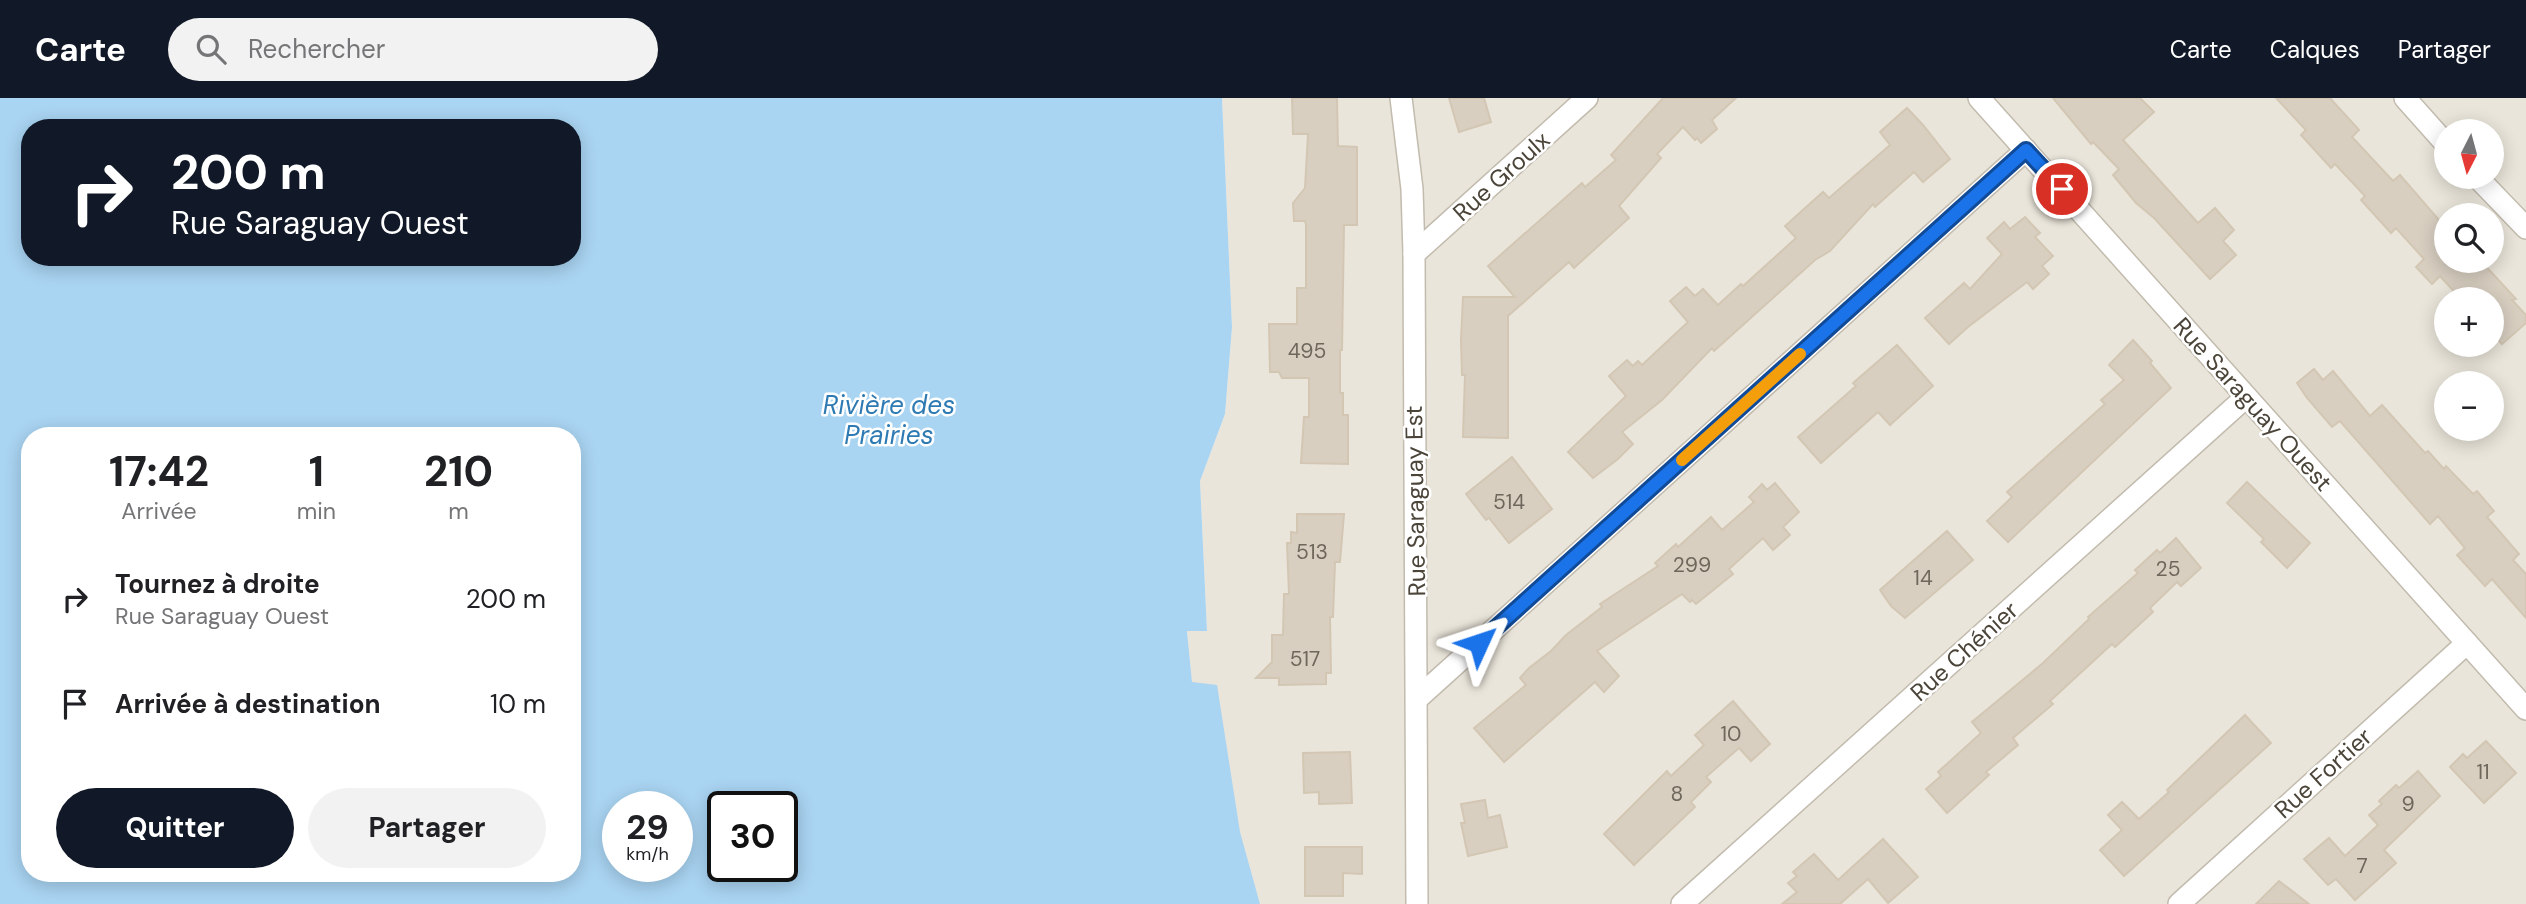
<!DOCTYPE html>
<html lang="fr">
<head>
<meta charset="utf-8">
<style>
  :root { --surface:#fff; --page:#f2f2f2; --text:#202124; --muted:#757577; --accent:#111827 }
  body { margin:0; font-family:"DM Sans",sans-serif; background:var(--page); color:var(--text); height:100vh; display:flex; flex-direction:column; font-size:26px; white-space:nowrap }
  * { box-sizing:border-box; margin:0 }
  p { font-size:23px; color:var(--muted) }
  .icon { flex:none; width:38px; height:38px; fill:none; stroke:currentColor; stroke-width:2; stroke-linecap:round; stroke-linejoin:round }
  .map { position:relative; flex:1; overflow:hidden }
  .drawer { position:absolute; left:21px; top:329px; width:560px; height:455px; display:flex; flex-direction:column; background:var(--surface); border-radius:28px; box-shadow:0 4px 18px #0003 }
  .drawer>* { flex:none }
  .guide { position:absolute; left:21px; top:21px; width:560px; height:147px; border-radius:28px; box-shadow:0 4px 18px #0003; background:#111827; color:#fff; overflow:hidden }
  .needle { width:46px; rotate:186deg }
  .controls { position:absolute; left:2434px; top:21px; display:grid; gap:14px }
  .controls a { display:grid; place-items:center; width:70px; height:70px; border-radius:50%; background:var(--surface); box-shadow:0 4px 18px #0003; font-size:35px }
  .speed { position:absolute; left:602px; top:693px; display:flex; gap:14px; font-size:35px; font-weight:700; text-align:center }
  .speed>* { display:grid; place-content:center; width:91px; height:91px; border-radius:50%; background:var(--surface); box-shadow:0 4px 18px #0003; line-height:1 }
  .speed small { font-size:18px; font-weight:400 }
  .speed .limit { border:4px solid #111; border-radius:10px; background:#fff; color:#111 }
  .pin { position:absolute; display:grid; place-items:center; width:60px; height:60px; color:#fff; margin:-30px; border:4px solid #fff; border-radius:50%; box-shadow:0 2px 7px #0007 }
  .me { position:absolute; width:77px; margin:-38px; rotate:48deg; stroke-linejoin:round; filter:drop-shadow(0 0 5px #0008) }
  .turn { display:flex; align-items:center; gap:24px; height:147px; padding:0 35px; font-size:32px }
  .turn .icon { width:91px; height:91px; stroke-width:2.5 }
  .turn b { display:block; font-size:49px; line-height:60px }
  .eta { display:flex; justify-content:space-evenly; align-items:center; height:119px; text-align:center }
  .eta b { font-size:42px; font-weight:700; line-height:49px }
  .primary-button { display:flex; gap:14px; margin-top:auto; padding:14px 35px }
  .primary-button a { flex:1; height:80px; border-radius:42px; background:var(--accent); color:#fff; font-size:28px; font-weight:700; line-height:80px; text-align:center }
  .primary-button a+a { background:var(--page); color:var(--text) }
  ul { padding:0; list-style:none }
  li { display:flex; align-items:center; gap:21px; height:105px; padding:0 35px }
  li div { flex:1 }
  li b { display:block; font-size:26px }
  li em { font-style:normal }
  header { display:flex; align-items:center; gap:42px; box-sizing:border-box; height:98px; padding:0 35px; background:var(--accent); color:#fff }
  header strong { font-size:33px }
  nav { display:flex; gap:38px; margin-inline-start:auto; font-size:24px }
  .search { width:490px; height:63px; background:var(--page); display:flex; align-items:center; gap:18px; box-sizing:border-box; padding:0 24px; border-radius:38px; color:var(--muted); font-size:26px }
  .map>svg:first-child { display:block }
</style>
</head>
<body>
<header>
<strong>Carte</strong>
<div class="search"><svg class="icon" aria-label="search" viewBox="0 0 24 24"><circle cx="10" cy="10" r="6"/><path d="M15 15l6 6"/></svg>Rechercher</div>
<nav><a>Carte</a><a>Calques</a><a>Partager</a></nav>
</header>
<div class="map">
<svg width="2526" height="806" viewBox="0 0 2526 806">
  <rect width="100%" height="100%" fill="#f6f3ec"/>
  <!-- residential -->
  <path fill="#eae5da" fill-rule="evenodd" d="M 1222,0 L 2526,0 L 2526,806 L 1260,806 L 1192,585 L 1187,533 L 1207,532 L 1200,383 L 1225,316 L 1232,229 ZM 2446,33 L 2492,33 L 2492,79 L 2446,79 ZM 2446,117 L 2492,117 L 2492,163 L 2446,163 ZM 2446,201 L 2492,201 L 2492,247 L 2446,247 ZM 2446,285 L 2492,285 L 2492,331 L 2446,331 Z"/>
  <!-- water -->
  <path fill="#a9d4f2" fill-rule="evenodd" d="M 0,0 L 1222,0 L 1232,229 L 1225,316 L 1200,383 L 1207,533 L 1187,533 L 1192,584 L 1217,587 L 1240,734 L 1260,806 L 0,806 ZM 30,30 L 572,30 L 572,159 L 30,159 ZM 30,338 L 572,338 L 572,775 L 30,775 ZM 618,709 L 677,709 L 677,768 L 618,768 ZM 723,709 L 782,709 L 782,768 L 723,768 Z"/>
  <!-- building -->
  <g fill="#d8cfc1" stroke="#d3c7b4" stroke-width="2">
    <path d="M 1292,0 L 1337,0 L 1338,48 L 1357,49 L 1357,127 L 1344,127 L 1342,252 L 1340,252 L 1340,295 L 1343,295 L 1343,317 L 1348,317 L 1348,366 L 1301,365 L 1304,319 L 1309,319 L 1309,280 L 1282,280 L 1279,274 L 1270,274 L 1269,226 L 1297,226 L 1297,190 L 1306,190 L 1306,127 L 1305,123 L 1294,123 L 1293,105 L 1305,90 L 1308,36 L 1293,36 Z"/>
    <path d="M 1449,0 L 1484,0 L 1491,24 L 1459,34 Z"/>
    <path d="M 1663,0 L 1736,0 L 1712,22 L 1717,31 L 1701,45 L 1697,40 L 1695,42 L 1683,29 L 1657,56 L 1661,60 L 1619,108 L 1629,120 L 1574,170 L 1569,164 L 1508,218 L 1508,340 L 1463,339 L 1465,277 L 1462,277 L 1461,242 L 1463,199 L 1515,199 L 1488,168 L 1582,85 L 1585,89 L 1616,62 L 1611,57 Z"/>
    <path d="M 2053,0 L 2140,0 L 2154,14 L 2123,42 L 2198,125 L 2215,110 L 2234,132 L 2223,143 L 2236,157 L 2210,181 L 2154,120 L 2136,105 L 2113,77 L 2119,71 L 2093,44 L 2091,46 Z"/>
    <path d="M 2276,0 L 2330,0 L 2359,32 L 2352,39 L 2393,83 L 2400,77 L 2446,130 L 2446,163 L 2481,163 L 2516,201 L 2512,202 L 2526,217 L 2526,225 L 2502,246 L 2492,235 L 2492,201 L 2461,201 L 2440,178 L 2432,186 L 2416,169 L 2424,161 L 2396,130 L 2391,135 L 2361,102 L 2365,98 L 2335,66 L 2331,70 L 2301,37 L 2306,32 Z"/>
    <path d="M 1907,10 L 1923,27 L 1950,61 L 1923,84 L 1914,74 L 1875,109 L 1873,106 L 1830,153 L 1815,162 L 1714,253 L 1712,250 L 1662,302 L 1622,334 L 1633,346 L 1618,361 L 1593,380 L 1568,354 L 1626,298 L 1609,278 L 1627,262 L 1633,268 L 1638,263 L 1642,267 L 1688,224 L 1670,203 L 1686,189 L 1695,198 L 1703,191 L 1718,207 L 1741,186 L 1743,188 L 1796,140 L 1785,128 L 1823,94 L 1829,100 L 1890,47 L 1880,34 Z"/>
    <path d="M 2025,119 L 2040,135 L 2035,139 L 2053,158 L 2042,168 L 2049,176 L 2033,191 L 2027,184 L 1968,229 L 1949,246 L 1925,220 L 1964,185 L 1970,191 L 2002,156 L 1987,140 L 2004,124 L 2010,131 Z"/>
    <path d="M 2133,242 L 2152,263 L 2150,265 L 2171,290 L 2008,444 L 1987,423 L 2012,399 L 2007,394 L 2105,306 L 2101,302 L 2124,282 L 2109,267 Z"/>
    <path d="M 1897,247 L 1933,288 L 1890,327 L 1878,314 L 1821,365 L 1798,339 L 1856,288 L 1853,285 Z"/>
    <path d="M 2314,271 L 2323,282 L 2333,273 L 2370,318 L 2382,307 L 2425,355 L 2428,353 L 2444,371 L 2446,368 L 2473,396 L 2477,393 L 2494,413 L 2487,419 L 2519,456 L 2513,462 L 2526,476 L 2526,520 L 2492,481 L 2485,488 L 2457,457 L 2465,450 L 2438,418 L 2430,426 L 2340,323 L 2332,329 L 2307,300 L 2297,285 Z"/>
    <path d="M 1512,359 L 1552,411 L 1509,445 L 1489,420 L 1486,422 L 1466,396 Z"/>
    <path d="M 2247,384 L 2310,445 L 2287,470 L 2261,444 L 2264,441 L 2227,405 Z"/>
    <path d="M 1775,385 L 1799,414 L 1783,429 L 1790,437 L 1773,452 L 1763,440 L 1729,471 L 1733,476 L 1696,506 L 1692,502 L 1690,504 L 1682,496 L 1597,553 L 1619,578 L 1604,594 L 1595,584 L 1504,664 L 1474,630 L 1526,587 L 1520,580 L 1529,570 L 1551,553 L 1566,537 L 1602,509 L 1600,506 L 1658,468 L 1655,465 L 1676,446 L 1678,449 L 1711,419 L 1722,432 L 1754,404 L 1749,399 L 1762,386 L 1767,392 Z"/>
    <path d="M 1297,416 L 1344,416 L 1340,464 L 1335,464 L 1333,519 L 1330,519 L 1331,575 L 1326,575 L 1326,586 L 1279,587 L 1279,580 L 1256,580 L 1272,564 L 1272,537 L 1283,537 L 1284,496 L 1289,496 L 1287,445 L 1291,445 L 1291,434 L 1297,435 Z"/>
    <path d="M 1947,433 L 1973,462 L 1905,520 L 1891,508 L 1880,492 Z"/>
    <path d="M 2176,440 L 2201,470 L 2181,488 L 2177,484 L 2150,510 L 2153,514 L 2115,549 L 2112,546 L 2050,603 L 2053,606 L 2013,640 L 2018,647 L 1986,674 L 1989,677 L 1947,715 L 1926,691 L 1941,678 L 1938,674 L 1981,635 L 1972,624 L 2043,565 L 2089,521 L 2088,519 L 2138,475 L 2135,472 L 2157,452 L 2160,455 Z"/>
    <path d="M 1733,603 L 1770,646 L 1751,663 L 1739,650 L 1706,679 L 1711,684 L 1691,704 L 1695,709 L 1634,767 L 1604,736 L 1667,673 L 1671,678 L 1704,647 L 1695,637 Z"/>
    <path d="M 2245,617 L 2271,645 L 2124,778 L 2100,752 L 2122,732 L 2108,717 L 2122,704 L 2139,721 L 2169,694 L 2167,692 Z"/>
    <path d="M 2486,643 L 2516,675 L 2484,705 L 2450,669 L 2463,656 L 2467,660 Z"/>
    <path d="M 1350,654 L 1352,705 L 1319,706 L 1319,694 L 1304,695 L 1303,655 Z"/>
    <path d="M 2418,673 L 2440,698 L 2384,752 L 2396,765 L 2355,802 L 2336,781 L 2328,787 L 2304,761 L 2329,740 L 2345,758 L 2378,727 L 2369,717 L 2382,706 L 2379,703 L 2396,687 L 2399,690 Z"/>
    <path d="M 1485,702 L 1488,720 L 1500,717 L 1507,749 L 1468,758 L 1461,725 L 1465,725 L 1461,706 Z"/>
    <path d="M 1883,741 L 1918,779 L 1888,805 L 1868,781 L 1840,806 L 1782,806 L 1797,794 L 1788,785 L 1797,778 L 1793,774 L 1814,756 L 1838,782 Z"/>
    <path d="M 1305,749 L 1362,749 L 1362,776 L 1343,775 L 1343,798 L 1305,798 Z"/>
    <path d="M 2279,783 L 2309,806 L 2256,806 Z"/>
  </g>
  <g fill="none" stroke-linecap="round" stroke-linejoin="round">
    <defs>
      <g id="minor">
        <path d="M 1401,0 L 1412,91 L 1414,156 L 1417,806"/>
        <path d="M 1979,0 L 2526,611"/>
        <path d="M 2405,0 L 2446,46"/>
        <path d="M 2477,79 L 2526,130"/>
        <path d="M 1414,156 L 1587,0"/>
        <path d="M 1418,600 L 2026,52"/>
        <path d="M 1682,806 L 2246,299"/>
        <path d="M 2179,806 L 2467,545"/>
      </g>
    </defs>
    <!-- minor casing -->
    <use href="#minor" stroke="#c2bbae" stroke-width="24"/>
    <!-- minor -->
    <use href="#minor" stroke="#fff" stroke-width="21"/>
  </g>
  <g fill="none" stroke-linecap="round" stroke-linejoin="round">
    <defs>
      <path id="route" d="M 1479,545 L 2026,52 L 2062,91"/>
    </defs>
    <!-- route casing -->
    <use href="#route" stroke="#114b97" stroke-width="18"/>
    <!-- route -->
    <use href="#route" stroke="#1a73e8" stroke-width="12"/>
    <!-- slow -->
    <path stroke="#f59e0b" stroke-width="12" d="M 1682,362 L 1800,256"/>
  </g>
  <g text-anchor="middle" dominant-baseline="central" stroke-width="5" stroke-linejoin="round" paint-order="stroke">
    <!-- number labels -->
    <g font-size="21" fill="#6e675b">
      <text x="1307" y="253">495</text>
      <text x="1509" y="404">514</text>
      <text x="1312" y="454">513</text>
      <text x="1692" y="467">299</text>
      <text x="2168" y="471">25</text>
      <text x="1923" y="480">14</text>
      <text x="1305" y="561">517</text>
      <text x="1731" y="636">10</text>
      <text x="2483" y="674">11</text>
      <text x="1677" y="696">8</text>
      <text x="2408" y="706">9</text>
      <text x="2362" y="768">7</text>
    </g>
    <!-- street labels -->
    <g font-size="24" fill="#4b4439" stroke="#fff">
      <text transform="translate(1501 78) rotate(-42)">Rue Groulx</text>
      <text transform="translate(2253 306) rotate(48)">Rue Saraguay Ouest</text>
      <text transform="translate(1415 403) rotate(-91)">Rue Saraguay Est</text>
      <text transform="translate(1964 553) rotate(-42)">Rue Chénier</text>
      <text transform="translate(2323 675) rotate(-42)">Rue Fortier</text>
    </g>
    <!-- water labels -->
    <g font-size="26" font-style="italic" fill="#2e7ab2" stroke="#fff">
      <text x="889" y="307">Rivière des<tspan x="889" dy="30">Prairies</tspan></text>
    </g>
  </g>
</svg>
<div class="controls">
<a><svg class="needle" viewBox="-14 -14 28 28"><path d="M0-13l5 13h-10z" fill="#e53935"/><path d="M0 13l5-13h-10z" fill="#757577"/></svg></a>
<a><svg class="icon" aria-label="search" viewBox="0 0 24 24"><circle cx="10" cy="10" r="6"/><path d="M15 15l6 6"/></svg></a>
<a>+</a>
<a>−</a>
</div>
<div class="speed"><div>29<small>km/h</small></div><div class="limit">30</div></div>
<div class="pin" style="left:2062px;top:91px;background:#d93025"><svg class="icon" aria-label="arrive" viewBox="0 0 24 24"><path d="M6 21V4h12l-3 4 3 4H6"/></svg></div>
<svg class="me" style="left:1479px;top:545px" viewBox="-20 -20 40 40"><path d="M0-17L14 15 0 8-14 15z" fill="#1a73e8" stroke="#fff" stroke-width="4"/></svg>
<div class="guide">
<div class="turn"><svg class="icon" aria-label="right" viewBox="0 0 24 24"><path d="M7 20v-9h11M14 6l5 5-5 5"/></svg><div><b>200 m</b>Rue Saraguay Ouest</div></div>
</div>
<section class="drawer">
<div class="eta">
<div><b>17:42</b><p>Arrivée</p></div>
<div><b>1</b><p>min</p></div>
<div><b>210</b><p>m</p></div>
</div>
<ul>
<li><svg class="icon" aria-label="right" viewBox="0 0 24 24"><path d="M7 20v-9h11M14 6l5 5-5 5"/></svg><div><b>Tournez à droite</b><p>Rue Saraguay Ouest</p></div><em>200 m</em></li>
<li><svg class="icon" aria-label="arrive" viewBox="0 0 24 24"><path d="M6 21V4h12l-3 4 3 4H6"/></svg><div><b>Arrivée à destination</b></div><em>10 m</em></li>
</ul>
<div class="primary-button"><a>Quitter</a><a>Partager</a></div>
</section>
</div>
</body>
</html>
